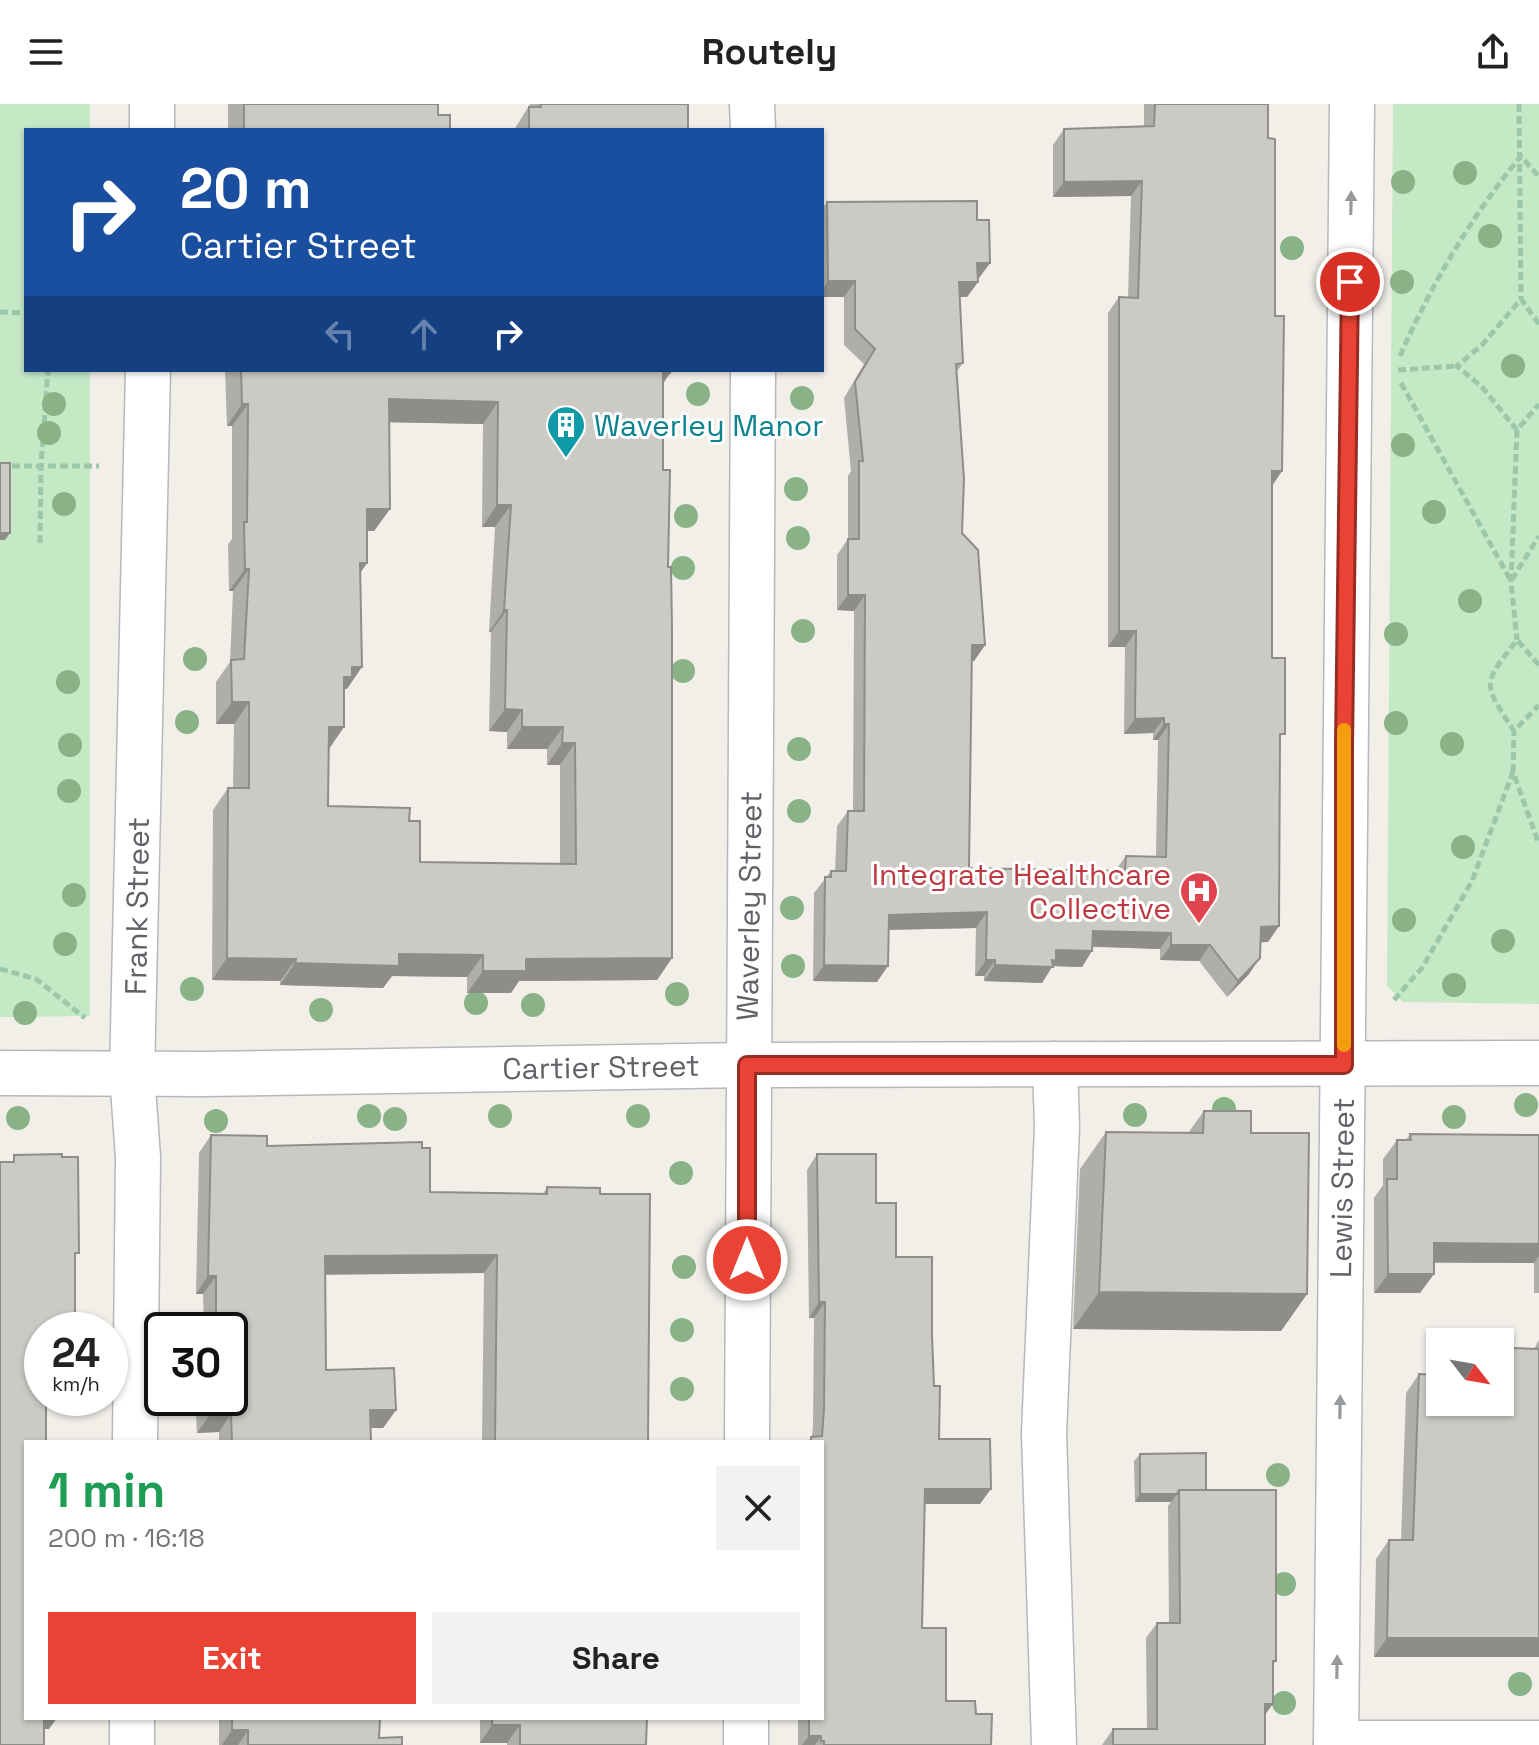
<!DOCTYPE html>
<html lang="en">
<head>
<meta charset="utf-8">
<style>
  :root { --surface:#fff; --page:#f2f2f2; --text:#222; --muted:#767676; --accent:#ea4335 }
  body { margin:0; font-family:"Space Grotesk",sans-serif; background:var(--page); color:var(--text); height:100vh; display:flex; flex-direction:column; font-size:30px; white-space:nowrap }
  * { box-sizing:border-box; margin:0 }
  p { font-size:26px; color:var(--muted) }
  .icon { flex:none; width:44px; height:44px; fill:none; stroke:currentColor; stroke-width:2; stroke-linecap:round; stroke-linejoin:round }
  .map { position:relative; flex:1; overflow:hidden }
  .side { position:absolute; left:24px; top:1336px; width:800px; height:280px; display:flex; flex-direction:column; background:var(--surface); border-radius:0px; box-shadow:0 2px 6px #0004 }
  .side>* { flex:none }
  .hud { position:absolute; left:24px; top:24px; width:800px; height:244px; border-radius:0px; box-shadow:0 2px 6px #0004; background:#1a4fa0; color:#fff; overflow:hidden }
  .needle { width:52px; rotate:121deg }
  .controls { position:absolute; left:1426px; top:1224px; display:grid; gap:16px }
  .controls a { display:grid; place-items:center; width:88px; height:88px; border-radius:0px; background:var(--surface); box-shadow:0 2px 6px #0004; font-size:40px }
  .speed { position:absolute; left:24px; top:1208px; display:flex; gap:16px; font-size:40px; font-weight:700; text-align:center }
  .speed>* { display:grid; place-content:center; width:104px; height:104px; border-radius:50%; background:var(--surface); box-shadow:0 2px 6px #0004; line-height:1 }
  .speed small { font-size:20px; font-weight:400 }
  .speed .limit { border:4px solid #111; border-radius:12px; background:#fff; color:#111 }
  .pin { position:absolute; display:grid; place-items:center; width:68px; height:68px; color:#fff; margin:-34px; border:4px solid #fff; border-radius:50%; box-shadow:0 2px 8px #0007 }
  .me { position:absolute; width:88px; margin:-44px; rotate:0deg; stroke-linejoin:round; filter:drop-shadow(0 0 6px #0008) }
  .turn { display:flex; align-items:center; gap:28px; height:168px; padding:0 24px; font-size:36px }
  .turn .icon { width:104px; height:104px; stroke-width:2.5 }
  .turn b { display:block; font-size:56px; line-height:68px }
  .lanes { display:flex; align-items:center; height:76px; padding:0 24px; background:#0003; justify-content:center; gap:40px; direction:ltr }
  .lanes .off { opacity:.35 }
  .round { display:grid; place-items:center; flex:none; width:84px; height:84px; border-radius:0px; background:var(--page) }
  .headline { display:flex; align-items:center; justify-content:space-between; height:136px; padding:0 24px }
  h1 { font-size:48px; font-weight:700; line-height:60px; color:#1e9e55 }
  .action { display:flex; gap:16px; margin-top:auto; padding:16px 24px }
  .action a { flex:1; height:92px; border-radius:0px; background:var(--accent); color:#fff; font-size:32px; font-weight:700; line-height:92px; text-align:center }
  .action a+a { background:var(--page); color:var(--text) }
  header { display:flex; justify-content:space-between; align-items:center; height:104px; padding:0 24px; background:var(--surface); font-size:36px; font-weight:700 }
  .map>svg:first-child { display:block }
</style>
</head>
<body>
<header><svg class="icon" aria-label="menu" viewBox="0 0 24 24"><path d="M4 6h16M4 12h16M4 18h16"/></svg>Routely<svg class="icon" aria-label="share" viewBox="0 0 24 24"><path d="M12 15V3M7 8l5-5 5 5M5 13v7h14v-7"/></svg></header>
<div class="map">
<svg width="1539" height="1641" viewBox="0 0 1539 1641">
  <rect width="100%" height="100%" fill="#f1efe8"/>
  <!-- green -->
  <g fill="#c5e8c5">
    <path d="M 0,0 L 90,0 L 90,26 L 26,26 L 26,266 L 90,266 L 90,912 L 0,913 Z"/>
    <path d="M 1393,0 L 1539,0 L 1539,900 L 1403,898 L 1387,882 Z"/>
  </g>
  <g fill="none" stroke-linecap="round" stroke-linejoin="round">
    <defs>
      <g id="minor">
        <path d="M 752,0 L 753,26"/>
        <path d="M 152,26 L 152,0"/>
        <path d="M 0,969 L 204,970 L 747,961 L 1539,959"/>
        <path d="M 135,1338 L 138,1053 L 132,970 L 148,266"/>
        <path d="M 747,1338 L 753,266"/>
        <path d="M 1336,1639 L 1539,1639"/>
        <path d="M 132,1641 L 132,1614"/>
        <path d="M 746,1641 L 746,1614"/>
        <path d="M 1054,1641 L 1044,1329 L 1057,1023 L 1055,960"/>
        <path d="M 1336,1641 L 1352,0"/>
      </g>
    </defs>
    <!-- minor casing -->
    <use href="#minor" stroke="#b5b8bc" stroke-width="47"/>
    <!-- path -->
    <g stroke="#9cc7a9" stroke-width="5" stroke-dasharray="8 4" stroke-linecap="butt">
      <path d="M 1519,0 L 1521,195"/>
      <path d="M 0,208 L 26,209"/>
      <path d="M 1539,220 L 1521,195 L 1483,240 L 1457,262 L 1482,283 L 1517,326 L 1539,300"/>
      <path d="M 1400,252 C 1431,181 1472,111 1521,52 L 1539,73"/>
      <path d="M 1398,266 L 1457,262"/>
      <path d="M 1401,279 L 1511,477 L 1539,432"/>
      <path d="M 1517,326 L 1511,477 L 1517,536"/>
      <path d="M 0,362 L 99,362"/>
      <path d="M 40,439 L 41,362 L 48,266"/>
      <path d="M 1539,561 L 1517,536 C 1481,582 1483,579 1514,627 L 1539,601"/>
      <path d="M 1513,668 L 1514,627"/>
      <path d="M 0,865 L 36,875 L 85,914"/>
      <path d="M 1394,896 L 1422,864 L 1472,777 L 1513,668 L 1539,740"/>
    </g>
    <!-- minor -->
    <use href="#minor" stroke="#fff" stroke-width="44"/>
  </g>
  <!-- trees -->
  <g fill="#89b387">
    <circle cx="1465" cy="69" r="12"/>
    <circle cx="1403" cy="78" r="12"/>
    <circle cx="1490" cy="132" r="12"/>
    <circle cx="1292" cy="144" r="12"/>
    <circle cx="1402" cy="178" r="12"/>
    <circle cx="1513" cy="262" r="12"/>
    <circle cx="698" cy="290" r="12"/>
    <circle cx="802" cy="294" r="12"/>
    <circle cx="54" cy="300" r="12"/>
    <circle cx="49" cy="329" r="12"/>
    <circle cx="1403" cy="341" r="12"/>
    <circle cx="796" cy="385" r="12"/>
    <circle cx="64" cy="400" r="12"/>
    <circle cx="1434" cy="408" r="12"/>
    <circle cx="686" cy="412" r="12"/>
    <circle cx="798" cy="434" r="12"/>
    <circle cx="683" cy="464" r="12"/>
    <circle cx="1470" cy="497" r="12"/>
    <circle cx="803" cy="527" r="12"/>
    <circle cx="1396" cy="530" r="12"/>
    <circle cx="195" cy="555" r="12"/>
    <circle cx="683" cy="567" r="12"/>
    <circle cx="68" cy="578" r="12"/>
    <circle cx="187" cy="618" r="12"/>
    <circle cx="1396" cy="619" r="12"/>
    <circle cx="1452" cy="640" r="12"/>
    <circle cx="70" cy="641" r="12"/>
    <circle cx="799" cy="645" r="12"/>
    <circle cx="69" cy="687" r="12"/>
    <circle cx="799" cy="707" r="12"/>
    <circle cx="1463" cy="743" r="12"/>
    <circle cx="74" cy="791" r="12"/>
    <circle cx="792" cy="804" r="12"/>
    <circle cx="1404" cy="816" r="12"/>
    <circle cx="1503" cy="837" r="12"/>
    <circle cx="65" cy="840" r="12"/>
    <circle cx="793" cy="862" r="12"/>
    <circle cx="1454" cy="881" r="12"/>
    <circle cx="192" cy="885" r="12"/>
    <circle cx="677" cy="890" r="12"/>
    <circle cx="476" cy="899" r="12"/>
    <circle cx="533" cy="901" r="12"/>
    <circle cx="321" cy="906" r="12"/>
    <circle cx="25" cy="909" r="12"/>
    <circle cx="1526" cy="1001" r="12"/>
    <circle cx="1224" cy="1005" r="12"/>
    <circle cx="1135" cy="1011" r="12"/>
    <circle cx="369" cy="1012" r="12"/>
    <circle cx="500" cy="1012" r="12"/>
    <circle cx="638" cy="1012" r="12"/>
    <circle cx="1454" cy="1013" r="12"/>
    <circle cx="18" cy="1014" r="12"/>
    <circle cx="395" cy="1015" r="12"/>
    <circle cx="216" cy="1017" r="12"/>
    <circle cx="681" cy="1069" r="12"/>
    <circle cx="684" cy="1163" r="12"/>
    <circle cx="682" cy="1226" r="12"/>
    <circle cx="682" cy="1285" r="12"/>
    <circle cx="1278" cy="1371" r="12"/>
    <circle cx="1284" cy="1480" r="12"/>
    <circle cx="1520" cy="1580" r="12"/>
    <circle cx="1284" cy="1599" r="12"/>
  </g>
  <!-- wall -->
  <g fill="#afaea9" fill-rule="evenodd">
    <path d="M 228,0 L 438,0 L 438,11 L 450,26 L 228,26 Z"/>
    <path d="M 530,0 L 688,0 L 688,26 L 514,26 Z"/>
    <path d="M 1144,0 L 1268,0 L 1268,34 L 1282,367 L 1272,382 L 1272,554 L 1280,638 L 1279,822 L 1268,838 L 1260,838 L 1249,870 L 1227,893 L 1199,857 L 1160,856 L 1160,845 L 1093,843 L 1082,863 L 1053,862 L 1042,879 L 984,877 L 984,872 L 975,872 L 976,824 L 889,826 L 877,878 L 813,877 L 814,789 L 831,767 L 835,767 L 837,722 L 848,707 L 853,707 L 854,507 L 837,506 L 837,451 L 848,435 L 848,372 L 851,367 L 844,294 L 864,260 L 844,241 L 844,193 L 822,193 L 822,105 L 827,98 L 977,116 L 990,159 L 979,174 L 977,174 L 978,178 L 967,193 L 960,193 L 963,259 L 957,267 L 962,429 L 985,541 L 974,557 L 972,557 L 969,764 L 1115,767 L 1126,752 L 1156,752 L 1158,636 L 1153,636 L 1153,629 L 1124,630 L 1125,543 L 1108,543 L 1108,209 L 1119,193 L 1128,193 L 1131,92 L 1053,93 L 1053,41 L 1064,25 L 1144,23 Z"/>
    <path d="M 225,266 L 670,266 L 670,269 L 663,280 L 663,366 L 668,463 L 672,854 L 657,876 L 519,877 L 511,889 L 467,889 L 467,873 L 392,872 L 383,884 L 280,881 L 280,877 L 212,876 L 213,706 L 228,684 L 233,684 L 234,620 L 216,620 L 216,578 L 230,558 L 233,487 L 229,487 L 228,440 L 232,435 L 232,322 L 227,322 ZM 389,318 L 483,320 L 482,423 L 495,423 L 489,528 L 491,528 L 489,627 L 507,628 L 507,645 L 547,645 L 547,661 L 560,661 L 560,760 L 420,758 L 409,717 L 328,702 L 328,645 L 344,623 L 344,585 L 347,585 L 360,469 L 367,459 L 367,427 L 374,427 L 390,405 Z"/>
    <path d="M 1204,1007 L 1307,1190 L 1281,1227 L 1073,1225 L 1080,1065 L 1106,1028 L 1188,1029 Z"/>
    <path d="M 1410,1030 L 1539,1031 L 1539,1189 L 1534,1189 L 1534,1159 L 1434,1159 L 1420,1189 L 1374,1189 L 1374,1094 L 1383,1081 L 1383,1055 L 1397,1036 L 1406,1036 Z"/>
    <path d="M 211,1031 L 267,1042 L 422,1044 L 430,1088 L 543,1090 L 547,1083 L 600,1090 L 648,1338 L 482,1338 L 484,1169 L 325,1170 L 326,1266 L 396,1306 L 383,1324 L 371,1324 L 371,1338 L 219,1338 L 219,1328 L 197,1329 L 195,1294 L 230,1294 L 230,1226 L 204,1226 L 203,1190 L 196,1190 L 199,1049 Z"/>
    <path d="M 817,1050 L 876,1099 L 896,1153 L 932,1232 L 934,1282 L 939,1335 L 980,1400 L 924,1400 L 922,1524 L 946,1597 L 976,1610 L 991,1641 L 798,1641 L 798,1614 L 822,1614 L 822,1338 L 807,1338 L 812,1333 L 813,1321 L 814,1214 L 809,1214 L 807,1066 Z"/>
    <path d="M 1539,1236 L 1539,1553 L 1374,1553 L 1376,1455 L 1389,1436 L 1401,1436 L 1406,1289 L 1419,1270 L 1440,1298 L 1500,1260 L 1511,1244 L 1534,1245 Z"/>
    <path d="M 1140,1350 L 1206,1386 L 1276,1557 L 1273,1561 L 1265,1611 L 1265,1641 L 1102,1641 L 1113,1625 L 1147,1625 L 1146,1534 L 1157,1519 L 1169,1519 L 1168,1402 L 1171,1398 L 1135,1398 L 1134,1357 Z"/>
    <path d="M 219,1614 L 380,1614 L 379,1634 L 402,1641 L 219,1641 Z"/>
    <path d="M 480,1614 L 647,1614 L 646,1641 L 507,1641 L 507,1639 L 480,1639 Z"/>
  </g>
  <!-- shaded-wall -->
  <g fill="#8f8d8a">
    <path d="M 1142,77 L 1131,92 L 1053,93 L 1064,78 Z"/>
    <path d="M 977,159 L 990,159 L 979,174 L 966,175 Z"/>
    <path d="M 828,177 L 855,177 L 844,193 L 822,193 L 822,186 Z"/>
    <path d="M 959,178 L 978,178 L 967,193 L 948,193 Z"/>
    <path d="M 663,269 L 670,269 L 655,291 Z"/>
    <path d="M 389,295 L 498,298 L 483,320 L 374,318 Z"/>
    <path d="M 242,300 L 248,300 L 232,322 L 227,322 Z"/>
    <path d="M 1272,367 L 1282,367 L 1271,383 Z"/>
    <path d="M 497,401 L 511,401 L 495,423 L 482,423 Z"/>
    <path d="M 367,405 L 390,405 L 374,427 L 352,427 Z"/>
    <path d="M 0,429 L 10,429 L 5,436 L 0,436 Z"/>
    <path d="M 360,459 L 367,459 L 352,481 Z"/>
    <path d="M 245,465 L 249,465 L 233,487 L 229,487 Z"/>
    <path d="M 848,491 L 865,491 L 854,507 L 837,506 Z"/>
    <path d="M 504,506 L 507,506 L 491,528 L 489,528 Z"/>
    <path d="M 1119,527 L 1136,527 L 1125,543 L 1108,543 Z"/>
    <path d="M 972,541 L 985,541 L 974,557 L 961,557 Z"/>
    <path d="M 352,563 L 362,563 L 347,585 L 344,585 L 328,595 Z"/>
    <path d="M 232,598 L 249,598 L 234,620 L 216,620 Z"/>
    <path d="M 505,605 L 522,606 L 507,628 L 489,627 Z"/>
    <path d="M 1164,614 L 1153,629 L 1124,630 L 1135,615 Z"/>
    <path d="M 1164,620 L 1169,620 L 1158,636 L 1153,636 Z"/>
    <path d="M 329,623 L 344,623 L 329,645 L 313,645 Z"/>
    <path d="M 522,623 L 563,623 L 547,645 L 507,645 Z"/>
    <path d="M 562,639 L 575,639 L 560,661 L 547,661 Z"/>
    <path d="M 987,808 L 976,824 L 878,826 L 889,811 Z"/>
    <path d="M 1279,822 L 1268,838 L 1250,839 L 1261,823 Z"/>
    <path d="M 1093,827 L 1171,829 L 1160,845 L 1082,842 Z"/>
    <path d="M 1171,841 L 1210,841 L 1199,857 L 1160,856 Z"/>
    <path d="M 1056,846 L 1092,847 L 1082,863 L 1052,862 L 1042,879 L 984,877 L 995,861 Z"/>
    <path d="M 399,850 L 483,851 L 467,873 L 392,872 L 383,884 L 280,881 L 295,859 Z"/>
    <path d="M 227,854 L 296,855 L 280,877 L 212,876 Z"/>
    <path d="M 672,854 L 657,876 L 519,877 L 511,889 L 467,889 L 483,867 L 526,855 Z"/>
    <path d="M 1260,854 L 1249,870 L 1227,893 L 1238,877 Z"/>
    <path d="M 986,856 L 995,856 L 984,872 L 975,872 Z"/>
    <path d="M 824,861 L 888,862 L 877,878 L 813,877 Z"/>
    <path d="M 1434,1139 L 1539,1140 L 1539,1152 L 1534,1159 L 1420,1158 Z"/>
    <path d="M 497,1151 L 484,1169 L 312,1171 L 325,1152 Z"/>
    <path d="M 1388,1170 L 1434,1170 L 1420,1189 L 1374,1189 Z"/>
    <path d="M 208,1172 L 216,1172 L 203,1190 L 196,1190 Z"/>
    <path d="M 1099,1188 L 1307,1190 L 1281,1227 L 1073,1225 Z"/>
    <path d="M 819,1198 L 825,1198 L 814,1214 L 809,1214 Z"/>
    <path d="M 370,1306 L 396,1306 L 383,1324 L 358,1324 Z"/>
    <path d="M 231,1310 L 219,1328 L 197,1329 L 210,1311 Z"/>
    <path d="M 925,1385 L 991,1385 L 980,1400 L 914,1400 Z"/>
    <path d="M 1140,1390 L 1177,1390 L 1171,1398 L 1135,1398 Z"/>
    <path d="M 1387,1534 L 1539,1534 L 1539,1553 L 1374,1553 Z"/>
    <path d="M 1265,1600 L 1273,1600 L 1262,1615 Z"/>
    <path d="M 40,1614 L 57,1614 L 49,1625 L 32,1625 Z"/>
    <path d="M 492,1621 L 520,1621 L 507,1639 L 480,1639 Z"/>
    <path d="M 232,1626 L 248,1626 L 238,1641 L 222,1641 Z"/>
    <path d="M 809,1632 L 821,1632 L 815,1641 L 802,1641 Z"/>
  </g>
  <!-- building -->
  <g fill="#cccac5" stroke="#8f8d8a" stroke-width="2" fill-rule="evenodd">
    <path d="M 244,0 L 438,0 L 438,11 L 450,11 L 450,26 L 244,26 Z"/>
    <path d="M 540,0 L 688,0 L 688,26 L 529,26 L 529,3 L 541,3 Z"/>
    <path d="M 1155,0 L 1268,0 L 1268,34 L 1275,35 L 1275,212 L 1284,212 L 1282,367 L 1272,367 L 1272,554 L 1285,554 L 1285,630 L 1280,630 L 1279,822 L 1261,823 L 1260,854 L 1238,877 L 1210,841 L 1171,841 L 1171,829 L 1093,827 L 1092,847 L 1056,846 L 1056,857 L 1052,856 L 1053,863 L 995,861 L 995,856 L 986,856 L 987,808 L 889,811 L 888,862 L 824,861 L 825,773 L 831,773 L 831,767 L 846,767 L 848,707 L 864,707 L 865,491 L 848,491 L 848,435 L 859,435 L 859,357 L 863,357 L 855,278 L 875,245 L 855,225 L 855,177 L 828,177 L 827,98 L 977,97 L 977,116 L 989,116 L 990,159 L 977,159 L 978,178 L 959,178 L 963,259 L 956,260 L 964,375 L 962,429 L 978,446 L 985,541 L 972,541 L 969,764 L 1125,767 L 1126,752 L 1166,753 L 1169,620 L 1164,620 L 1164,614 L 1135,615 L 1136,527 L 1119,527 L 1119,193 L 1138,194 L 1142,77 L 1064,78 L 1064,25 L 1154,22 Z"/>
    <path d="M 241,266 L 670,266 L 670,269 L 663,269 L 663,366 L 670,366 L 668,463 L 671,463 L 672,525 L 672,854 L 526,855 L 526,867 L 483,867 L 483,851 L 399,850 L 399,862 L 295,859 L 296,855 L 227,854 L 228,684 L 249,684 L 249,598 L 232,598 L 231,556 L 244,555 L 249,465 L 245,465 L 244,418 L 247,418 L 248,300 L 242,300 ZM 389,295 L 498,298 L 497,401 L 511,401 L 504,506 L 507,506 L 505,605 L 522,606 L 522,623 L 563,623 L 562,639 L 575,639 L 576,760 L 420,758 L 420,717 L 409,717 L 410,704 L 328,702 L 329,623 L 344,623 L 344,573 L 352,573 L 352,563 L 362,563 L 360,459 L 367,459 L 367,405 L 390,405 Z"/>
    <rect x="0" y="359" width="10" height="70"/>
    <path d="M 1204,1007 L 1251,1007 L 1251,1029 L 1309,1029 L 1307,1190 L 1099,1188 L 1106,1028 L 1203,1029 Z"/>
    <path d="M 1410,1030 L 1539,1031 L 1539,1140 L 1434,1139 L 1434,1170 L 1388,1170 L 1387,1075 L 1397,1075 L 1397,1036 L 1411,1036 Z"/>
    <path d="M 211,1031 L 267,1032 L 267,1042 L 422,1038 L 422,1044 L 430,1044 L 430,1088 L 547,1090 L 547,1083 L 600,1084 L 600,1090 L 650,1090 L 648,1338 L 495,1338 L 497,1151 L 325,1152 L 326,1266 L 394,1264 L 396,1306 L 370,1306 L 371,1338 L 232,1338 L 231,1310 L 210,1311 L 209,1294 L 230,1294 L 230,1226 L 216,1226 L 216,1172 L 208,1172 Z"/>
    <path d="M 62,1050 L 62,1053 L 78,1053 L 79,1149 L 75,1149 L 75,1226 L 42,1226 L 42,1294 L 46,1294 L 46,1338 L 26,1338 L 26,1614 L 44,1614 L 44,1641 L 0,1641 L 0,1058 L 14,1058 L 14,1051 Z"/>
    <path d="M 817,1050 L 876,1050 L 876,1099 L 896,1099 L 896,1153 L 932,1153 L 932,1232 L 934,1282 L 940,1282 L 939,1335 L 990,1335 L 991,1385 L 925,1385 L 922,1524 L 946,1524 L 946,1597 L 975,1597 L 976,1610 L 992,1610 L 991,1641 L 824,1641 L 824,1637 L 821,1637 L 821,1632 L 809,1632 L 809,1614 L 822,1614 L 822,1338 L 811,1338 L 811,1333 L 822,1332 L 824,1305 L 825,1198 L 819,1198 Z"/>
    <path d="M 1511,1244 L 1539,1245 L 1539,1534 L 1387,1534 L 1389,1436 L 1413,1436 L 1419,1270 L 1440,1271 L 1440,1298 L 1500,1298 L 1500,1261 L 1511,1261 Z"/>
    <path d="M 1206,1349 L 1206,1386 L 1179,1386 L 1177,1390 L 1140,1390 L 1140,1350 Z"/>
    <path d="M 1179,1386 L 1276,1386 L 1276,1557 L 1273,1557 L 1273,1600 L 1265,1600 L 1265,1641 L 1113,1641 L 1113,1625 L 1157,1625 L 1157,1519 L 1180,1519 Z"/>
    <path d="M 232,1614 L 380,1614 L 379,1634 L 402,1633 L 402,1641 L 248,1641 L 248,1626 L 232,1626 Z"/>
    <path d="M 492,1614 L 647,1614 L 646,1641 L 520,1641 L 520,1621 L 492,1621 Z"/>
  </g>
  <!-- one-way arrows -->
  <defs><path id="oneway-solid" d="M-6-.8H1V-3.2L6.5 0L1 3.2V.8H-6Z" transform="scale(2)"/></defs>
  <g fill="#979a9d">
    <use href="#oneway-solid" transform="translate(1351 99) rotate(-89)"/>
    <use href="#oneway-solid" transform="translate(1340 1303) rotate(-89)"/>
    <use href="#oneway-solid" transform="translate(1337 1563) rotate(-89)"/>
  </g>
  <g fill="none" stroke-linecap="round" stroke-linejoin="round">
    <defs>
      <path id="route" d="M 747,1156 L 747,961 L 1344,961 L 1344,642 L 1350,178"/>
    </defs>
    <!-- route casing -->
    <use href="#route" stroke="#982c22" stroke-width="20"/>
    <!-- route -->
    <use href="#route" stroke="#ea4335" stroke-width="14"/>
    <!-- slow -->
    <path stroke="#f59e0b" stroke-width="14" d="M 1344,941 L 1344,626"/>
  </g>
  <!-- icons -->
  <defs>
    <symbol id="building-pin" viewBox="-11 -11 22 30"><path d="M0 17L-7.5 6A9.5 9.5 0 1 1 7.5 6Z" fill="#0f9aa8" stroke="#fff"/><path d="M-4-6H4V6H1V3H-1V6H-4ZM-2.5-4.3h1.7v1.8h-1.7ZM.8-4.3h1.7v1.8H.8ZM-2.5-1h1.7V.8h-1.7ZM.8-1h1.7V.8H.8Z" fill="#fff"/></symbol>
    <symbol id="hospital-pin" viewBox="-11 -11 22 30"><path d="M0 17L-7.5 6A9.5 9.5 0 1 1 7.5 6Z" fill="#e0444e" stroke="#fff"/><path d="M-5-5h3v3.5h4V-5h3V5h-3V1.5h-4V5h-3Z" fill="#fff"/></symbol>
  </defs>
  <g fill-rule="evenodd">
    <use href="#building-pin" x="544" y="299" width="44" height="60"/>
    <use href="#hospital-pin" x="1177" y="765" width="44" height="60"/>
  </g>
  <g text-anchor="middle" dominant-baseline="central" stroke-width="6" stroke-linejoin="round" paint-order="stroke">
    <!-- culture labels -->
    <g font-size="30" fill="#0d838f" stroke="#fff" text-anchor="start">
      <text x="594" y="321">Waverley Manor</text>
    </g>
    <!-- health labels -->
    <g font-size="30" fill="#be3a42" stroke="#fff" text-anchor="end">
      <text x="1171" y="770">Integrate Healthcare<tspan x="1171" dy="34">Collective</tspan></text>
    </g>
    <!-- street labels -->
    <g font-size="30" fill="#5f6368" stroke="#fff">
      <text transform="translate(137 802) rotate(-89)">Frank Street</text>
      <text transform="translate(749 802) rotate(-89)">Waverley Street</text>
      <text transform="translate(601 963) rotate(-1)">Cartier Street</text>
      <text transform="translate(1342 1084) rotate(-89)">Lewis Street</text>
    </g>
  </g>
</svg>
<div class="controls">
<a><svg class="needle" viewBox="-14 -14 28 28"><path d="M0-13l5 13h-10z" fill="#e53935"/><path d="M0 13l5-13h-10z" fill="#767676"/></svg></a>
</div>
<div class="speed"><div>24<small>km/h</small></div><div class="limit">30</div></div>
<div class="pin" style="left:1350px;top:178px;background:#d93025"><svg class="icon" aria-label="arrive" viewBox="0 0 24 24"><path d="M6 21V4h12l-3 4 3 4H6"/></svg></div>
<svg class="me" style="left:747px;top:1156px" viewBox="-20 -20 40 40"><circle r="17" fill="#ea4335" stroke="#fff" stroke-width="3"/><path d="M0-11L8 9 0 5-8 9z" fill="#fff"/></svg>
<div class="hud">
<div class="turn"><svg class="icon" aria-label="right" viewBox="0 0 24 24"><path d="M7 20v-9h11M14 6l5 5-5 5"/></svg><div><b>20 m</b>Cartier Street</div></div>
<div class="lanes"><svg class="icon off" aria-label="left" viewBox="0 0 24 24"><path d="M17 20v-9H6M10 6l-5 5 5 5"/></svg><svg class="icon off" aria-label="ahead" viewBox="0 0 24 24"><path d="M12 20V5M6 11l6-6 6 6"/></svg><svg class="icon" aria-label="right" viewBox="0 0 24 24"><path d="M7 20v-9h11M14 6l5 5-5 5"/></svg></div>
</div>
<section class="side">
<div class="headline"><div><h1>1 min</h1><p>200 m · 16:18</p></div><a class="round"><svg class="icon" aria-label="close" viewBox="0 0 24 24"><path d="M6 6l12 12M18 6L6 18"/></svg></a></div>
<div class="action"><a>Exit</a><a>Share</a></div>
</section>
</div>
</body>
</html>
